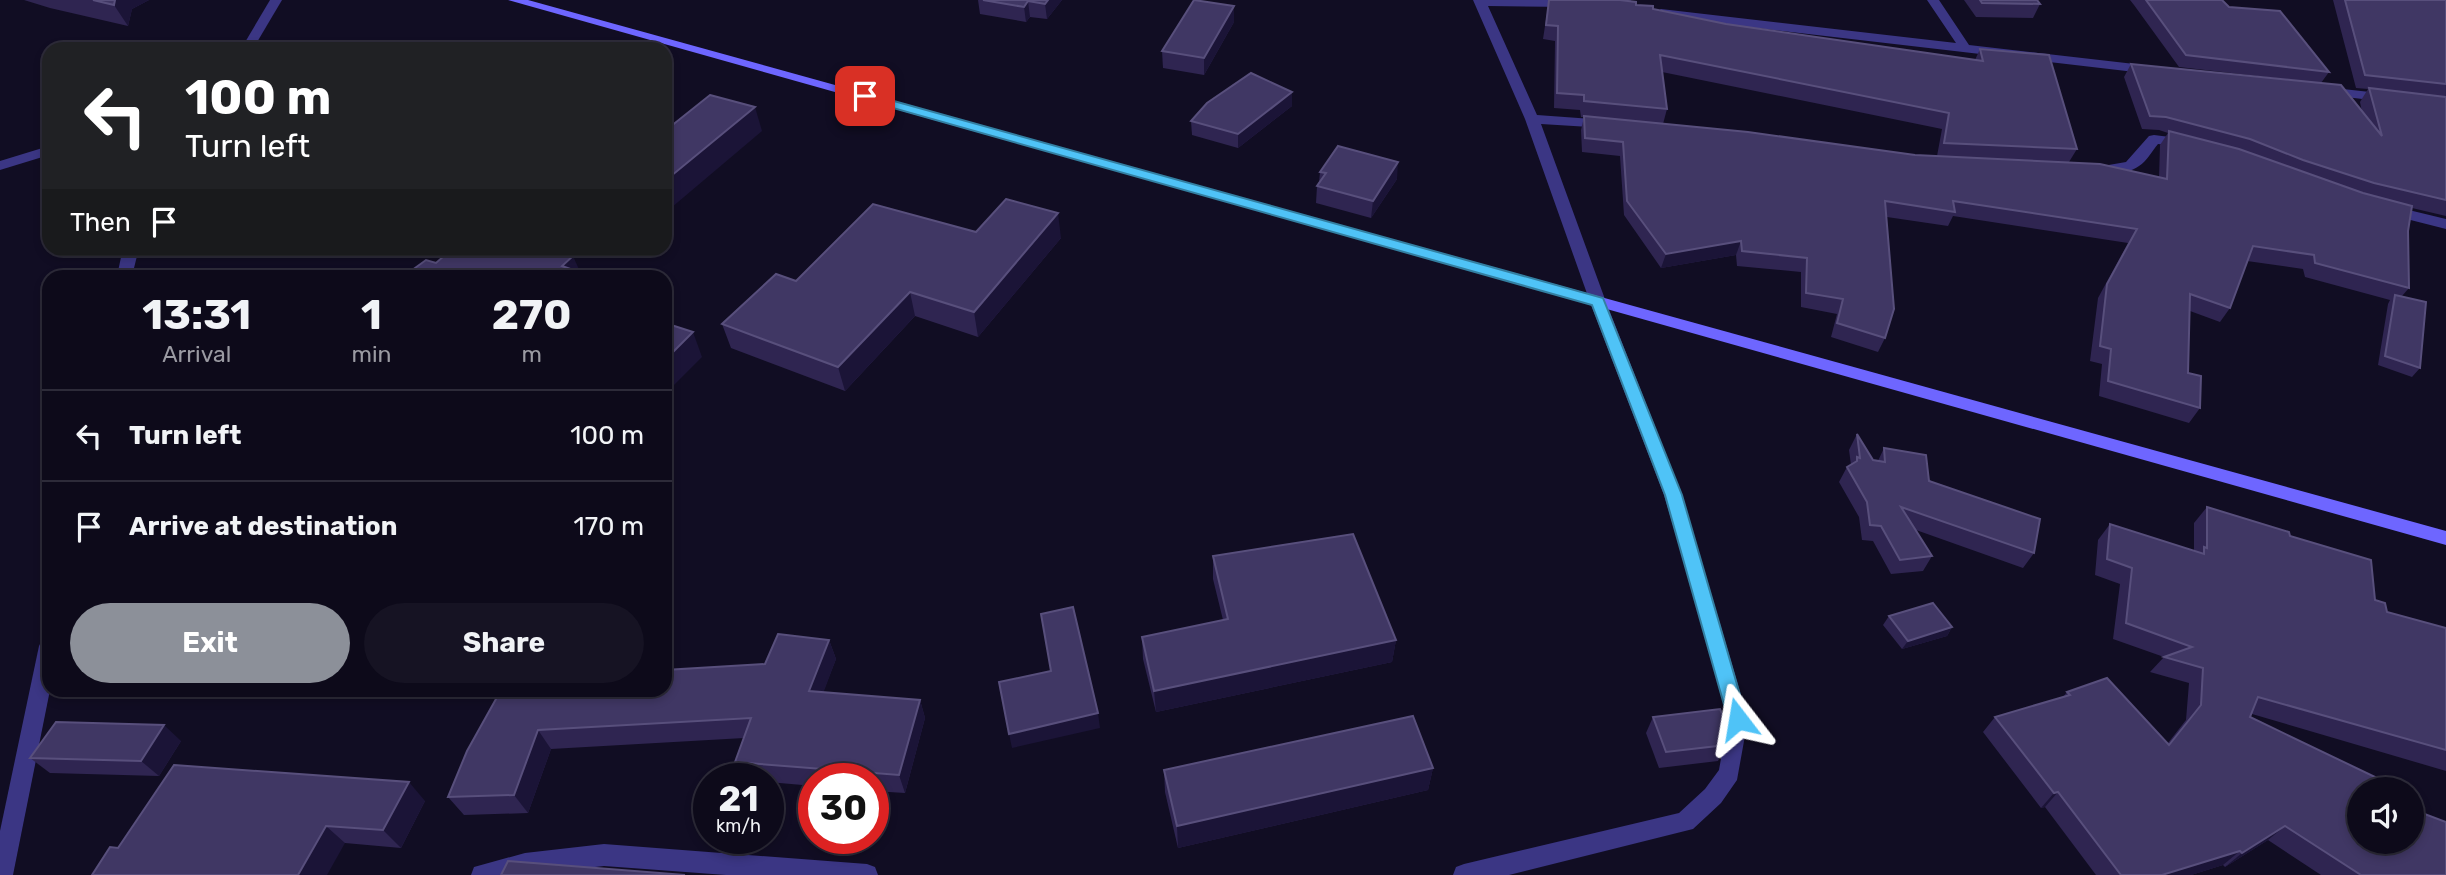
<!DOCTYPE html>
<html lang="en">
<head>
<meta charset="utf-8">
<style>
  :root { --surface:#0d0a1a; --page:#161323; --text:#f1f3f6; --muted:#9a9aa2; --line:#2d2b39; --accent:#8c9099 }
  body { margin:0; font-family:Rubik,sans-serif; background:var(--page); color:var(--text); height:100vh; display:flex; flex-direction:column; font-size:26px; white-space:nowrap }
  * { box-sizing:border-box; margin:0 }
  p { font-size:23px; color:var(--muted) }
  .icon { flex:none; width:38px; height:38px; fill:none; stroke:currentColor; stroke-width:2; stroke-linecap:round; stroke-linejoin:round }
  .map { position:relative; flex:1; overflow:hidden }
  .drawer { position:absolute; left:42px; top:270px; width:630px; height:427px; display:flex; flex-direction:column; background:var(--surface); border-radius:21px; box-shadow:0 4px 10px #0003,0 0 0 2px var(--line) }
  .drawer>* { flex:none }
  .top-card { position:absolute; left:42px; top:42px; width:630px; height:214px; border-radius:21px; box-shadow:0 4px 10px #0003,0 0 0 2px var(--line); background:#202124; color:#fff; overflow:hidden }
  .tools { position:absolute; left:2347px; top:777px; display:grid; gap:14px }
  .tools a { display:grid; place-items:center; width:77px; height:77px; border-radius:50%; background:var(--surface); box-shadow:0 4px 10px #0003,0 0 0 2px var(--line); font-size:35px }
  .speed { position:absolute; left:693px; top:763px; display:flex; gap:14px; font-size:35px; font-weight:700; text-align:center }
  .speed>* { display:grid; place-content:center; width:91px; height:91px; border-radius:50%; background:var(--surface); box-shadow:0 4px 10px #0003,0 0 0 2px var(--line); line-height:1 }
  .speed small { font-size:18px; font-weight:400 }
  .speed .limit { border:10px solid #d22; background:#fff; color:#111 }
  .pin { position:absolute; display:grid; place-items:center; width:60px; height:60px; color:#fff; margin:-30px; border-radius:14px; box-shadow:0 4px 10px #0006 }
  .me { position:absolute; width:77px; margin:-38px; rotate:346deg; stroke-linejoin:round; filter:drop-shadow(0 0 5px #0008) }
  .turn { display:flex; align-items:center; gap:24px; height:147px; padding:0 28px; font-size:32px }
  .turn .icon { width:91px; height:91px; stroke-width:2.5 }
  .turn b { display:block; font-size:49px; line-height:60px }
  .then { display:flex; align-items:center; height:66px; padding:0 28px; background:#0003; gap:14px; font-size:26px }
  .eta { display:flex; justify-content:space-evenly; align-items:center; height:119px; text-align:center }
  .eta b { font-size:42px; font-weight:700; line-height:49px }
  .button { display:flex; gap:14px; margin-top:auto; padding:14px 28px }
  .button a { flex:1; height:80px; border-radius:42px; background:var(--accent); color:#fff; font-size:28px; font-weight:700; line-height:80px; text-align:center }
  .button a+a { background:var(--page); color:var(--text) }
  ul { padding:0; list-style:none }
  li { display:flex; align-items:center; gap:21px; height:91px; padding:0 28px; border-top:2px solid var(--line) }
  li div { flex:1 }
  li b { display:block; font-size:26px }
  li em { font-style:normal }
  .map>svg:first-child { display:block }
</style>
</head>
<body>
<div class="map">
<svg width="2446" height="875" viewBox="0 0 2446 875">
  <rect width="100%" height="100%" fill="#110d23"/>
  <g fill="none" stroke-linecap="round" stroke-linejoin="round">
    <!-- street -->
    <g fill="#3b3684" fill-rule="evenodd">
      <path d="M 270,0 L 282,0 L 253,49 L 241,49 Z"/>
      <path d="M 1473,0 L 1574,0 L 1577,3 L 1571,7 L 1488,6 L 1537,115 L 1606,120 L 1613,124 L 1606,128 L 1541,124 L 1606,302 L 1682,495 L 1748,719 L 1737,780 L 1721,803 L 1693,829 L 1509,875 L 1453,875 L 1456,867 L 1464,864 L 1679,813 L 1705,789 L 1719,770 L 1728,719 L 1711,653 L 1664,495 L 1590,302 L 1525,119 Z"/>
      <path d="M 1927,0 L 1939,0 L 1969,45 L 2152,66 L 2159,70 L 2152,74 L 1661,17 L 1655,13 L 1661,9 L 1956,43 Z"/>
      <path d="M 2325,87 L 2388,94 L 2395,98 L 2388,102 L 2320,94 L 2320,88 Z"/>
      <path d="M 2154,135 L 2186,139 L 2193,143 L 2186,147 L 2158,144 C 2152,151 2147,161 2139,166 C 2129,174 2100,179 2090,171 L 2097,167 L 2126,162 L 2149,136 Z"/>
      <path d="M 49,146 L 49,155 L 0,170 L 0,161 Z"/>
      <path d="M 2388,205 L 2446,219 L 2446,229 L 2383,213 L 2381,210 Z"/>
      <path d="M 123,248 L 139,248 L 132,276 L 117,276 Z"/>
      <path d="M 49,638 L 50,690 L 13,875 L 0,875 L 0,831 L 39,646 L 42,640 Z"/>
      <path d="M 604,844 L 867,864 L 875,867 L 878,875 L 726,875 L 604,866 L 524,875 L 471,875 L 474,867 L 525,853 Z"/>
    </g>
    <!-- secondary -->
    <path fill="#6e66ff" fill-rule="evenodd" d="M 508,0 L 528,0 L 2446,531 L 2446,545 Z"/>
  </g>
  <!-- wall -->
  <g fill="#2f2551" fill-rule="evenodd">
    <path d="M 24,0 L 149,0 L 132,9 L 128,26 L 50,8 Z"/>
    <path d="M 978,0 L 1062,0 L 1047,19 L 1030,17 L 1026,22 L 980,14 Z"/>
    <path d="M 1549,0 L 1631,0 L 1631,1 L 1636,5 L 1726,24 L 1975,60 L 1980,49 L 2077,149 L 2069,162 L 2159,178 L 2160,145 L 2168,133 L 2159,130 L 2142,129 L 2124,77 L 2131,64 L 2293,80 L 2179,67 L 2134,5 L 2130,0 L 2222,0 L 2229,7 L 2329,72 L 2321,83 L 2362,112 L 2360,102 L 2368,89 L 2356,88 L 2333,0 L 2446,0 L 2446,216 L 2412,208 L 2408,231 L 2409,288 L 2402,296 L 2420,368 L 2412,377 L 2378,365 L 2388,304 L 2390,300 L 2305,277 L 2303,269 L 2247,261 L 2230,308 L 2220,322 L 2190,311 L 2188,373 L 2200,408 L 2189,423 L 2099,396 L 2102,364 L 2090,361 L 2098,298 L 2128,243 L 1953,216 L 1948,226 L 1887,217 L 1885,338 L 1878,352 L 1831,337 L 1837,314 L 1801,307 L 1801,272 L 1737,266 L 1736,255 L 1661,268 L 1624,215 L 1620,156 L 1582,152 L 1581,130 L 1584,117 L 1581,117 L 1580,110 L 1554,108 L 1555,41 L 1543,39 ZM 1662,72 L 1942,129 L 1937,156 L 1915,155 L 1663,124 L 1667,109 Z"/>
    <path d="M 1964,0 L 2037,0 L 2040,4 L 2033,18 L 1976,17 Z"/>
    <path d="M 1234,22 L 1204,75 L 1163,68 L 1162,51 Z"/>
    <path d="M 1292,92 L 1292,106 L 1238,148 L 1192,135 L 1191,121 Z"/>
    <path d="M 1320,172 L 1397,179 L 1371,218 L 1316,203 L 1317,186 L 1319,182 Z"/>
    <path d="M 976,232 L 1061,238 L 978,337 L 915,316 L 845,391 L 731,348 L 722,324 Z"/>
    <path d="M 1857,434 L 1873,460 L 1878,461 L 1884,448 L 2034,553 L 2023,568 L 1916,530 L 1932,556 L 1923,571 L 1891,574 L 1873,541 L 1862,540 L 1859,517 L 1839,482 L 1847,467 L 1851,465 L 1849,450 Z"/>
    <path d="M 2207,507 L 2290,536 L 2375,600 L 2387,612 L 2446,628 L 2446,771 L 2252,714 L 2250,717 L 2414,810 L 2446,875 L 2321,875 L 2268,840 L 2225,867 L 2223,865 L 2191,875 L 2096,875 L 2045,807 L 2041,808 L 1983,732 L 1995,717 L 2063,697 L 2067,692 L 2168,743 L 2186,720 L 2189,683 L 2150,672 L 2164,657 L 2113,639 L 2120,584 L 2095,575 L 2098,540 L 2110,524 L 2194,551 L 2194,523 Z"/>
    <path d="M 1213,556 L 1396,640 L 1392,662 L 1156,712 L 1143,659 L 1142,637 L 1223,620 L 1213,579 Z"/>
    <path d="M 1889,616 L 1952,627 L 1947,636 L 1902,649 L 1883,625 Z"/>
    <path d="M 829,640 L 836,659 L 823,692 L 920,700 L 925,718 L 905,793 L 873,791 L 873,779 L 814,779 L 814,786 L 768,782 L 768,779 L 743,779 L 735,762 L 744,738 L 551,749 L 528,813 L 464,815 L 448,797 L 501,690 L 765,664 Z"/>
    <path d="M 1653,717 L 1726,745 L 1718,761 L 1659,768 L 1646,733 Z"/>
    <path d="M 181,741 L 159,776 L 50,773 L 30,758 Z"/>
    <path d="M 1433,768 L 1428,790 L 1178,848 L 1165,792 L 1164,770 Z"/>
    <path d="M 425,801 L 401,848 L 345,843 L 118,848 Z"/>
  </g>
  <!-- shaded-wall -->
  <g fill="#1b1437">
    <path d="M 115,0 L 149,0 L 132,9 L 128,26 L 114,5 Z"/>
    <path d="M 1048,0 L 1062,0 L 1047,19 L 1045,4 Z"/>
    <path d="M 1028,1 L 1030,17 L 1026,22 L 1024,7 Z"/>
    <path d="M 1234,6 L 1234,22 L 1204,75 L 1204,58 Z"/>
    <path d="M 1292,92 L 1292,106 L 1238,148 L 1238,134 Z"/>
    <path d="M 755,107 L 762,131 L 665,213 L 665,181 Z"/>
    <path d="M 1398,162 L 1397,179 L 1371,218 L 1373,201 Z"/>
    <path d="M 1058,213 L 1061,238 L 978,337 L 974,312 Z"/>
    <path d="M 1741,241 L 1736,255 L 1661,268 L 1666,254 Z"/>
    <path d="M 573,256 L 582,276 L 562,266 Z"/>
    <path d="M 910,292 L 915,316 L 845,391 L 838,367 Z"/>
    <path d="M 693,332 L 702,357 L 665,394 L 665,360 Z"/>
    <path d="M 1952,627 L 1947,636 L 1902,649 L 1908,641 Z"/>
    <path d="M 829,640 L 836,659 L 817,710 L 809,691 Z"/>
    <path d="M 1396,640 L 1392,662 L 1156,712 L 1154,691 Z"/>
    <path d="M 920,700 L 925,718 L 905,793 L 899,775 Z"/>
    <path d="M 1098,713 L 1100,728 L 1012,748 L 1009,734 Z"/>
    <path d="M 164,725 L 181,741 L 159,776 L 141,761 Z"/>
    <path d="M 538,730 L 551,749 L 528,813 L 514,795 Z"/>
    <path d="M 1433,768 L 1428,790 L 1178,848 L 1177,826 Z"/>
    <path d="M 409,782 L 425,801 L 401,848 L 383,830 Z"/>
    <path d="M 2058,792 L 2045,807 L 2041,808 L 2054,793 Z"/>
    <path d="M 326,826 L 345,843 L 327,875 L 298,875 Z"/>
    <path d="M 2285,826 L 2268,840 L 2225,867 L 2242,853 Z"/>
    <path d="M 2240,851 L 2223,865 L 2191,875 L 2162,875 Z"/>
  </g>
  <!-- building -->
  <g fill="#403764" stroke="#584f7c" stroke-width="2">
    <path d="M 93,0 L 115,0 L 114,5 Z"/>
    <path d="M 983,0 L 1048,0 L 1045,4 L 1028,1 L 1024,7 Z"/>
    <path d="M 1194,0 L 1234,6 L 1204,58 L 1162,51 Z"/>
    <path d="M 1549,0 L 1620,0 L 1636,2 L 1636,5 L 1653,6 L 1653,9 L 1726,24 L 1983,61 L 1980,49 L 2049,55 L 2077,149 L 1944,143 L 1949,113 L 1660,55 L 1667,109 L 1584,101 L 1584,95 L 1557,93 L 1558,26 L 1546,25 Z"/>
    <path d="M 1980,0 L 2037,0 L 2040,4 L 1982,3 Z"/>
    <path d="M 2146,0 L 2222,0 L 2229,7 L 2280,11 L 2329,72 L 2186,55 Z"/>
    <path d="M 2345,0 L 2446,0 L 2446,84 L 2365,75 Z"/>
    <path d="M 2131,64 L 2341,85 L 2382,136 L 2369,88 L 2446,97 L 2446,200 L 2374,183 L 2303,160 L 2250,139 L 2166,117 L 2150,116 Z"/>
    <path d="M 1251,73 L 1292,92 L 1238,134 L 1191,121 L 1207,103 Z"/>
    <path d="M 710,95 L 755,107 L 665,181 L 665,131 Z"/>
    <path d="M 1584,116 L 1748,132 L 1915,155 L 2100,164 L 2167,179 L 2169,131 L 2239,149 L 2363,193 L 2412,206 L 2408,231 L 2409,288 L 2315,263 L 2314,255 L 2253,246 L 2230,308 L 2190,294 L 2188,373 L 2201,376 L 2200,408 L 2108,381 L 2111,349 L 2100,346 L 2107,284 L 2137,229 L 1953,201 L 1955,212 L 1885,201 L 1894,309 L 1885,338 L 1837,323 L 1843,299 L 1806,293 L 1807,258 L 1742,251 L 1741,241 L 1666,254 L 1627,201 L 1623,142 L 1585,138 Z"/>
    <path d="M 1338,146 L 1398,162 L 1373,201 L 1317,186 L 1326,173 L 1320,172 Z"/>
    <path d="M 1006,199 L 1058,213 L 974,312 L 910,292 L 838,367 L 722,324 L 776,274 L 796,281 L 873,204 L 976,232 Z"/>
    <path d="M 453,248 L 547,248 L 573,256 L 562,266 L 587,275 L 586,276 L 404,276 L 426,260 L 436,263 Z"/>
    <path d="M 2395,295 L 2426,302 L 2420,368 L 2385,356 Z"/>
    <path d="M 665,323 L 693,332 L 665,360 Z"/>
    <path d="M 1857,434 L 1873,460 L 1885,462 L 1884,448 L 1926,455 L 1929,481 L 2040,519 L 2034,553 L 1901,507 L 1932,556 L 1900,560 L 1881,526 L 1870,525 L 1867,502 L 1847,467 L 1857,461 L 1857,457 L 1860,458 Z"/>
    <path d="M 2207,507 L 2289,532 L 2290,536 L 2371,560 L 2375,600 L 2385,603 L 2387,612 L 2446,628 L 2446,750 L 2258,697 L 2250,717 L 2400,789 L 2359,789 L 2359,842 L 2412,842 L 2412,795 L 2416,797 L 2414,810 L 2446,822 L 2446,875 L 2361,875 L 2285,826 L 2242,853 L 2240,851 L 2162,875 L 2121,875 L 2058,792 L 2054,793 L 1995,717 L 2070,695 L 2067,692 L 2107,678 L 2169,745 L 2201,705 L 2203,668 L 2164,657 L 2192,647 L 2126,623 L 2132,568 L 2107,559 L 2110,524 L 2204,554 L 2204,547 L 2207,548 Z"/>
    <path d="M 1353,534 L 1396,640 L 1154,691 L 1142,637 L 1228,619 L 1213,556 Z"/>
    <path d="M 1933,603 L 1952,627 L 1908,641 L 1889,616 Z"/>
    <path d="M 1073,607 L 1098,713 L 1009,734 L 999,682 L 1051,671 L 1041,614 Z"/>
    <path d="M 778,634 L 829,640 L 809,691 L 920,700 L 899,775 L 735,762 L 751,718 L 538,730 L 514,795 L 448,797 L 467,751 L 501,690 L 665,690 L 665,670 L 765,664 Z"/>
    <path d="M 1720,709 L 1729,730 L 1726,745 L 1666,752 L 1653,717 Z"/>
    <path d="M 1413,716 L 1433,768 L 1177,826 L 1164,770 Z"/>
    <path d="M 56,722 L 164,725 L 141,761 L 30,758 Z"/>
    <path d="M 174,765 L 409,782 L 383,830 L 326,826 L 298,875 L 92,875 L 110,847 L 118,848 Z"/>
    <path d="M 508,861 L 685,875 L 501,875 Z"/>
  </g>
  <!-- route -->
  <path fill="#4fc3f7" stroke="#337fa1" stroke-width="2" d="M 865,93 L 1603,298 L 1682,495 L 1747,719 L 1744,725 L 1738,727 L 1731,725 L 1728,719 L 1665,495 L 1592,305 L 861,99 L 859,96 Z"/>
</svg>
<div class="tools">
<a><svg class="icon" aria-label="sound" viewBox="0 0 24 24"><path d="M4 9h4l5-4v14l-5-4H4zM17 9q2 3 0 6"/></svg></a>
</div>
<div class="speed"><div>21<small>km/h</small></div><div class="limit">30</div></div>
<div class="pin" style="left:865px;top:96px;background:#d93025"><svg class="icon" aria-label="arrive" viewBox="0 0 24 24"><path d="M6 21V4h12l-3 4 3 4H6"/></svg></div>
<svg class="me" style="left:1738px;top:719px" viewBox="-20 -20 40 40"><path d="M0-17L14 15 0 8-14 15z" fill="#4fc3f7" stroke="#fff" stroke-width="4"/></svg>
<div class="top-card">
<div class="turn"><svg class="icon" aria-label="left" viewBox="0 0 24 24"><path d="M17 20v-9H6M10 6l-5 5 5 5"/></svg><div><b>100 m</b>Turn left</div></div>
<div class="then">Then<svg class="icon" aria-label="arrive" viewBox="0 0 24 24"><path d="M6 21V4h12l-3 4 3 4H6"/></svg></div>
</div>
<section class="drawer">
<div class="eta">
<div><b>13:31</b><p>Arrival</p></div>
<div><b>1</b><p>min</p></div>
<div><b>270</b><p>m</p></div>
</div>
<ul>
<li><svg class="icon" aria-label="left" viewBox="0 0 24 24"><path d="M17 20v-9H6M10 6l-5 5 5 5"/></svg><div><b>Turn left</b></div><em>100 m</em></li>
<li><svg class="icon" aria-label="arrive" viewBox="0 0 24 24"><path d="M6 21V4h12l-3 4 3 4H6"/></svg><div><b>Arrive at destination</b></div><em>170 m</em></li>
</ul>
<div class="button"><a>Exit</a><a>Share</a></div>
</section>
</div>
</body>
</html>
